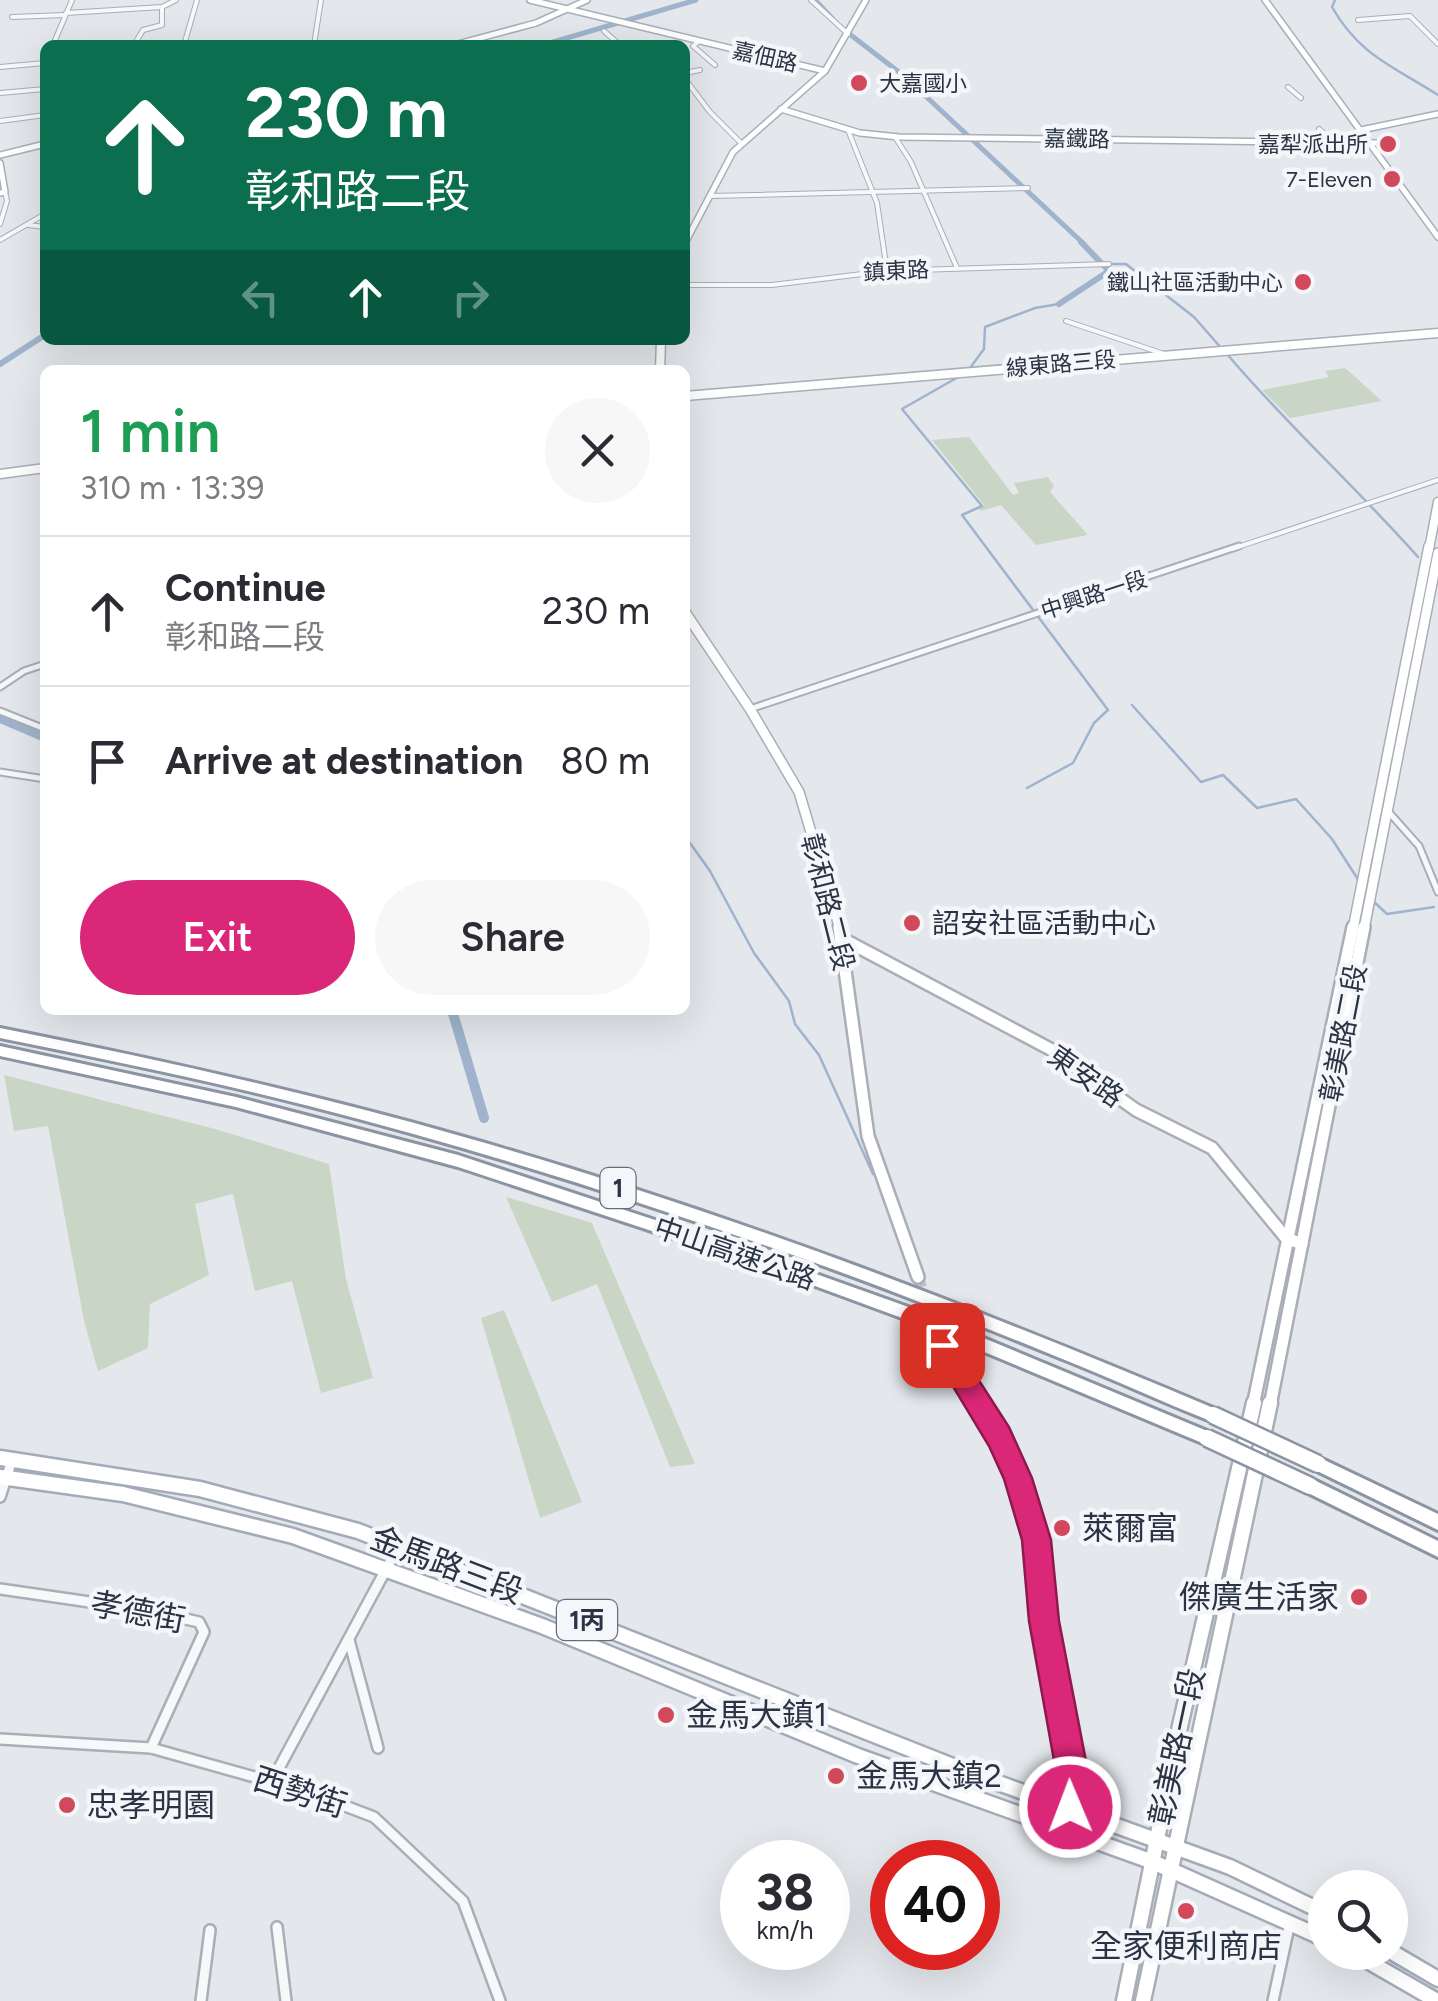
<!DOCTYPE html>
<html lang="en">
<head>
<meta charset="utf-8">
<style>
  :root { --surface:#fff; --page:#f7f7f7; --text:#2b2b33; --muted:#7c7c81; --line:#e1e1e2; --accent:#db2777 }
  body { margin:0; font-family:Figtree,"Noto Sans TC",sans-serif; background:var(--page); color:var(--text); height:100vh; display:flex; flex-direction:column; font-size:38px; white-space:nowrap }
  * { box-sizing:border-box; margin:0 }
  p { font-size:32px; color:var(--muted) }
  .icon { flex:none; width:55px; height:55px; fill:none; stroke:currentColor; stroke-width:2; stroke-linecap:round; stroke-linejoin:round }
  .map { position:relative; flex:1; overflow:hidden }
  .panel { position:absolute; left:40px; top:365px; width:650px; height:650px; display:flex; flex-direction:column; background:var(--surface); border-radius:15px; box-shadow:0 10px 40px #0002 }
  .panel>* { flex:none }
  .banner { position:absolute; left:40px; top:40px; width:650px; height:305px; border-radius:15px; box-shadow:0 10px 40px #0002; background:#0b6e4f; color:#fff; overflow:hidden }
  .buttons { position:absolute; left:1308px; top:1870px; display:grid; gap:20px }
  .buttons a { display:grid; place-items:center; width:100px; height:100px; border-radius:50%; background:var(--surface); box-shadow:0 10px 40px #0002; font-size:50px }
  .speed { position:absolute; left:720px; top:1840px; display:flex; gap:20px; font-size:50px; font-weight:700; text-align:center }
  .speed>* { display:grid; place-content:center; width:130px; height:130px; border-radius:50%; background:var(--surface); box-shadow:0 10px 40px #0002; line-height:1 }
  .speed small { font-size:25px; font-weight:400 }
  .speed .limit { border:15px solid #d22; background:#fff; color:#111 }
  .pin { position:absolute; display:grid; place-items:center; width:85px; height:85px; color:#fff; margin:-42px; border-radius:20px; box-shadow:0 5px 15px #0006 }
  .me { position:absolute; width:110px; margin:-55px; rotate:359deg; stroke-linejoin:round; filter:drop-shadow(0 0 8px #0008) }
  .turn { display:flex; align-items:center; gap:35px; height:210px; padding:0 40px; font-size:45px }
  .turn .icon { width:130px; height:130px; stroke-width:2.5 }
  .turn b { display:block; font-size:70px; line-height:85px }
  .lanes { display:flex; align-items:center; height:95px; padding:0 40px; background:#0003; justify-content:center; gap:50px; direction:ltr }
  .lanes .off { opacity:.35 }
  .round { display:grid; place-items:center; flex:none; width:105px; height:105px; border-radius:52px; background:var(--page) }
  .overview { display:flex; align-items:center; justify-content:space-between; height:170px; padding:0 40px }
  h1 { font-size:60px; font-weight:600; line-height:75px; color:#1e9e55 }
  .action { display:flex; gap:20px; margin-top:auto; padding:20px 40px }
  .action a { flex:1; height:115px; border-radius:60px; background:var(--accent); color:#fff; font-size:40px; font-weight:600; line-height:115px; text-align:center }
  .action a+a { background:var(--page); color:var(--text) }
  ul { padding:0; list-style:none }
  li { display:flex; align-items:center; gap:30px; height:150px; padding:0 40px; border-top:2px solid var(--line) }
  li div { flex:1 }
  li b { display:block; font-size:38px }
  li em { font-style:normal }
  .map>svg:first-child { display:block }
</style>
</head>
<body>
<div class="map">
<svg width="1438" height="2001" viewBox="0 0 1438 2001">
  <rect width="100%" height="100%" fill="#e4e7ec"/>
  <!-- green -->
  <g fill="#c9d6c5">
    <path d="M 1345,368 L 1382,401 L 1290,418 L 1262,390 L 1329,377 L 1325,371 Z"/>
    <path d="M 969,437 L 1013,495 L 1019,493 L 1014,483 L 1048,477 L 1054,486 L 1050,492 L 1088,535 L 1036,545 L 1001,505 L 981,511 L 979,508 L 984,505 L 932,440 Z"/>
    <path d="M 4,1075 L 215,1129 L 329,1164 L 346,1279 L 373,1378 L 321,1393 L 292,1281 L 255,1291 L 233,1194 L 195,1204 L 209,1275 L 150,1304 L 148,1348 L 98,1371 L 84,1321 L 48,1126 L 14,1131 Z"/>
    <path d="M 506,1197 L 592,1223 L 695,1464 L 670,1467 L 597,1284 L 552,1302 Z"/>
    <path d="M 504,1310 L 582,1502 L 540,1518 L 481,1318 Z"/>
  </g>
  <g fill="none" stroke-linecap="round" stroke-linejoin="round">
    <!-- stream -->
    <g stroke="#9fb4cc" stroke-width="2.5">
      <path d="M 1335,0 L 1332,7 C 1360,56 1393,66 1438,95"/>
      <path d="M 1112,264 L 1126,264 L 1194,317 L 1222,349"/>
      <path d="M 1227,354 C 1287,425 1356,487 1418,557"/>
      <path d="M 970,368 L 984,349 L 985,327 L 1035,308 L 1059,304"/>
      <path d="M 960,376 L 902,409 L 982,506 L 962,515 L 1108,710 L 1094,723 L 1073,763 L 1027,788"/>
      <path d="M 1132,705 L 1201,782 L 1223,775 L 1257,808 L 1296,799 L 1332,839 L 1359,881"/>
      <path d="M 685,836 L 710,871 L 754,953 L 789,1001 L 795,1024 L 819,1055 L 873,1174"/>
      <path d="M 1372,900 L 1387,914 L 1434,907"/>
    </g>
    <!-- canal-far3 -->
    <g stroke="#9fb4cc" stroke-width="5">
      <path d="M 815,0 L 832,18"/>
      <path d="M 843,29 L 904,76 L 1084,244"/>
      <path d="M 543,45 L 696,0"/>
    </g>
    <!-- canal-far2 -->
    <g stroke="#9fb4cc" stroke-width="6">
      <path d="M 1059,304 L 1109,271 L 1081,242"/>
      <path d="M 0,364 L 45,335"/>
    </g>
    <!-- canal-far1 -->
    <path stroke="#9fb4cc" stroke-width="8" d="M 0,719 L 45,738"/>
    <!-- canal -->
    <path stroke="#9fb4cc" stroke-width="10" d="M 452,1010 L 484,1118"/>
    <!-- secondary-tunnel -->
    <path stroke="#bfc3cb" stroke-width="11" stroke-dasharray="11 5" stroke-linecap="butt" d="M 918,1277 L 942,1345"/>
    <defs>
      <g id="street-far2">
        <path d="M 811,0 L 848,34"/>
        <path d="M 66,13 L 162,7 L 176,0"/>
        <path d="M 12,17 L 65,15"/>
        <path d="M 1358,20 L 1410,16 L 1438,44"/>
        <path d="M 604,31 L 620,45"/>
        <path d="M 699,41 L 693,46 L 715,65"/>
        <path d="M 53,45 L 72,0"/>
        <path d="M 134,45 L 143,30 L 162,25 L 162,7"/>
        <path d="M 184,45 L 197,0"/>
        <path d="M 314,45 L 321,0"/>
        <path d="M 0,67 L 45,63"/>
        <path d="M 685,73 L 700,70"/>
        <path d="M 685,79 L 710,112 L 740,142"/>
        <path d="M 1288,87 L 1301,98"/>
        <path d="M 0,93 L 45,89"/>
        <path d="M 0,121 L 45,115"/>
        <path d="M 1319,129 L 1334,142"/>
        <path d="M 848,130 L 877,203 L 887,271"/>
        <path d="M 895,137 L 911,162 L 957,268"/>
        <path d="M 710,196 L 1028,188"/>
        <path d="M 0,224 L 7,201 L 5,192"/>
        <path d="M 28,225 L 45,227"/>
        <path d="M 0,240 L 45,214"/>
        <path d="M 685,285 L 772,285 L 887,271 L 1109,264"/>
        <path d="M 1066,321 L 1167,355"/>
        <path d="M 1232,549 L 1438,480"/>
      </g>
      <g id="street-far1">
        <path d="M 0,687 L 24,671 L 45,664"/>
        <path d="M 750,709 L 1239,546"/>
        <path d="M 0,711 L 45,729"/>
        <path d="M 0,772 L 45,779"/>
        <path d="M 1386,809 L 1419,846 L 1438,892"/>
      </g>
      <g id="street">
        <path d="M 0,1497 L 12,1460"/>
        <path d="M 0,1589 L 145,1610 L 199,1622 L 204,1632 L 151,1748"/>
        <path d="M 349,1640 L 378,1748"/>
        <path d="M 0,1739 L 151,1748 L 308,1792 L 374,1817 L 463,1901 L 500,2001"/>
        <path d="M 272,1781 L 397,1549"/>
        <path d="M 277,1927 L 286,2001"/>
        <path d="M 201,2001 L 210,1930"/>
        <path d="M 1273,2001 L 1290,1922"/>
      </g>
      <g id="secondary-far4">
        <path d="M 530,0 L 825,71"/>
        <path d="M 1265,0 L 1438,237"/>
        <path d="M 454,45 L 536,23 L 587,0"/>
        <path d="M 781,109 L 860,133 L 899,137 L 1377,143"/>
        <path d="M 1361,130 L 1438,114"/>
        <path d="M 0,155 L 45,144"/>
        <path d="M 0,163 L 5,192 L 0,193"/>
        <path d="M 685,243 L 733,152 L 825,71 L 866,0"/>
      </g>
      <g id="secondary-far3">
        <path d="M 660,370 L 661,340"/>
        <path d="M 685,396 L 1438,333"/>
        <path d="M 0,474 L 45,468"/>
        <path d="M 1429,549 L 1438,502"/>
      </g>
      <g id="secondary-far2">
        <path d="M 685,612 L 750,709 L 799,792 L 840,929"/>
        <path d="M 1353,929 L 1429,546"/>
        <path d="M 1364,929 L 1438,553"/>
      </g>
      <g id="secondary-far1">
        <path d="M 839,927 L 868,1136 L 918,1277"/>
        <path d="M 843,939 L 1052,1050 L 1136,1110 L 1212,1148 L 1286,1238 L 1302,1244"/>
        <path d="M 942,1345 L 979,1406"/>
        <path d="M 1253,1406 L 1353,927"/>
        <path d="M 1270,1406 L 1364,927"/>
      </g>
      <g id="secondary">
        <path d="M 977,1403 L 1022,1489 L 1037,1543 L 1044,1623 L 1068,1742 L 1070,1807"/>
        <path d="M 1124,2001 L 1180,1726 L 1254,1403"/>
        <path d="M 1143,2001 L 1270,1403"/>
      </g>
      <g id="primary">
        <path d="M 0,1458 L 200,1489 L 358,1531 L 968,1772 L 1230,1867 L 1325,1913"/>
        <path d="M 0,1477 L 123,1494 L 293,1536 L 542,1626 L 858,1756 L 1153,1862 L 1325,1939"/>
        <path d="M 1390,1951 L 1438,1979"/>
        <path d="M 1352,1952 L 1437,2001"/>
      </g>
      <g id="highway">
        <path d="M 0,1028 C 156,1059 311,1093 464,1137 C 722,1210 972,1306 1218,1410 L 1221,1415 L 1218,1420 L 1213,1422 C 1162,1402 1111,1378 1060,1358 C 962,1318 864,1279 764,1245 C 614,1193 463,1145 309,1106 C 207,1080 104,1059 0,1038 Z"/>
        <path d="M 0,1046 L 236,1097 L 458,1155 L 788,1264 L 914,1309 L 1212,1433 L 1215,1438 L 1212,1443 L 1207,1445 L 910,1321 L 788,1276 L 458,1167 L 236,1107 L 0,1056 Z"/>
        <path d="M 1318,1457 L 1438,1514 L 1438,1530 L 1313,1469 L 1310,1464 L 1313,1459 Z"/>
        <path d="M 1310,1478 L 1438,1541 L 1438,1557 L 1304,1491 L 1302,1486 L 1304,1481 Z"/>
      </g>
    </defs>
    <!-- street-far2 casing -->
    <use href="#street-far2" stroke="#a9aeb7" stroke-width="6"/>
    <!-- street-far1 casing -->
    <use href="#street-far1" stroke="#a9aeb7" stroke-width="9"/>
    <!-- street casing -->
    <use href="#street" stroke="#a9aeb7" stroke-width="14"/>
    <!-- secondary-far4 casing -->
    <use href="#secondary-far4" stroke="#a9aeb7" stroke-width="8"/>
    <!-- secondary-far3 casing -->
    <use href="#secondary-far3" stroke="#a9aeb7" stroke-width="11"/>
    <!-- secondary-far2 casing -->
    <use href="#secondary-far2" stroke="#a9aeb7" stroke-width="12"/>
    <!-- secondary-far1 casing -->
    <use href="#secondary-far1" stroke="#a9aeb7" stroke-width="16"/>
    <!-- secondary casing -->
    <use href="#secondary" stroke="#a9aeb7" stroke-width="19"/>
    <!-- primary casing -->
    <use href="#primary" stroke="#a3abb8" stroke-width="19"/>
    <!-- highway casing -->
    <use href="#highway" stroke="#8b94a3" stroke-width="6"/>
    <!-- street-far2 -->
    <use href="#street-far2" stroke="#f7f8fa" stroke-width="4"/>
    <!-- street-far1 -->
    <use href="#street-far1" stroke="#f7f8fa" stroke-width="5"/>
    <!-- street -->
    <use href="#street" stroke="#f7f8fa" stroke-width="9"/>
    <!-- secondary-far4 -->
    <use href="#secondary-far4" stroke="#fff" stroke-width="5"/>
    <!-- secondary-far3 -->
    <use href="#secondary-far3" stroke="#fff" stroke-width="8"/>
    <!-- secondary-far2 -->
    <use href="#secondary-far2" stroke="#fff" stroke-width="9"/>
    <!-- secondary-far1 -->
    <use href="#secondary-far1" stroke="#fff" stroke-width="11"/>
    <!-- secondary -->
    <use href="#secondary" stroke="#fff" stroke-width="14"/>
    <!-- primary -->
    <use href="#primary" stroke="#fff" stroke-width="14"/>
    <!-- highway -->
    <use href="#highway" fill="#fff" fill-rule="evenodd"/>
    <defs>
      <g id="highway-bridge">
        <path d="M 1213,1415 L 1318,1464"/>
        <path d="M 1207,1438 L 1310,1486"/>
      </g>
    </defs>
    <!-- highway-bridge casing -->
    <use href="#highway-bridge" stroke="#8b94a3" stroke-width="21" stroke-linecap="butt"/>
    <!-- highway-bridge -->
    <use href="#highway-bridge" stroke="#fff" stroke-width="16"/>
  </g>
  <!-- route -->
  <path fill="#db2777" stroke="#8e194d" stroke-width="2.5" d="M 942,1333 L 951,1337 L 1009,1427 L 1032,1478 L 1051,1540 L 1059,1621 L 1089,1777 L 1082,1818 L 1070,1823 L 1059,1818 L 1054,1807 L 1057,1777 L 1029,1621 L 1022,1540 L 1004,1479 L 989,1446 L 928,1345 L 932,1337 Z"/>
  <!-- markers -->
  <g fill="#d1495b" stroke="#f4f6f9" stroke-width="4">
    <circle cx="859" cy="83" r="10"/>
    <circle cx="1388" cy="144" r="10"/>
    <circle cx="1392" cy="179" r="10"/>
    <circle cx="1303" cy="282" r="10"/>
    <circle cx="912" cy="923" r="10"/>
    <circle cx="1062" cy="1528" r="10"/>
    <circle cx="1359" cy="1597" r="10"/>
    <circle cx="666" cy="1715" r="10"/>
    <circle cx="836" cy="1776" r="10"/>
    <circle cx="67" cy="1805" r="10"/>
    <circle cx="1186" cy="1911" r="10"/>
  </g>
  <g text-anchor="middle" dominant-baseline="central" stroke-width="9" stroke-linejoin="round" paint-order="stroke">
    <!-- far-street labels -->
    <g font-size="22" fill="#2b3445" stroke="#f4f6f9">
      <text transform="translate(765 57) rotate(13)">嘉佃路</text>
      <text transform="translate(1077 139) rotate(1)">嘉鐵路</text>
      <text transform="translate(896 271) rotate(-3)">鎮東路</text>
      <text transform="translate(1061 364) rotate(-5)">線東路三段</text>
      <text transform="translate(1094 595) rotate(-18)">中興路一段</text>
    </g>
    <!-- far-poi labels -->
    <g font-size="22" fill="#2b3445" stroke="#f4f6f9" text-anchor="end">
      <text x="879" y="83" text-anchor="start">大嘉國小</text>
      <text x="1368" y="144">嘉犁派出所</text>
      <text x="1372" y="179">7-Eleven</text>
      <text x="1283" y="282">鐵山社區活動中心</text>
    </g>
    <!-- shield labels -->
    <g fill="#f4f6f9" stroke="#676e7b" stroke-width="2.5">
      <rect x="600.5" y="1168" width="35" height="40" rx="8"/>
      <rect x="557" y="1600" width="60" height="40" rx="8"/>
    </g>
    <g font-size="25" font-weight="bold" fill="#2b3445">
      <text x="618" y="1188">1</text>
      <text x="587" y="1620">1丙</text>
    </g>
    <!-- street labels -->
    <g font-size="28" fill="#2b3445" stroke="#f4f6f9">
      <text transform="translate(828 902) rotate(76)">彰和路二段</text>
      <text transform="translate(1343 1033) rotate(-79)">彰美路二段</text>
      <text transform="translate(1086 1076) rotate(35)">東安路</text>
      <text transform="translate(735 1253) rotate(19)">中山高速公路</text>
    </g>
    <!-- poi labels -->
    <g font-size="28" fill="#2b3445" stroke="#f4f6f9" text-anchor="start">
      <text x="932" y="923">詔安社區活動中心</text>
    </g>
    <!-- near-poi labels -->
    <g font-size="32" fill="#2b3445" stroke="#f4f6f9" text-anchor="start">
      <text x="1082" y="1528">萊爾富</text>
      <text x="1339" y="1597" text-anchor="end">傑廣生活家</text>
      <text x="686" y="1715">金馬大鎮1</text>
      <text x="856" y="1776">金馬大鎮2</text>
      <text x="87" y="1805">忠孝明園</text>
      <text x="1186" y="1946" text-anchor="middle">全家便利商店</text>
    </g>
    <!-- near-street labels -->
    <g font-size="32" fill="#2b3445" stroke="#f4f6f9">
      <text transform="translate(447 1565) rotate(21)">金馬路三段</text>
      <text transform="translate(138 1612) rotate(11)">孝德街</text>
      <text transform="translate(1177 1747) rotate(-78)">彰美路一段</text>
      <text transform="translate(300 1792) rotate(18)">西勢街</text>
    </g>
  </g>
</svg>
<div class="buttons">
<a><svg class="icon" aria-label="search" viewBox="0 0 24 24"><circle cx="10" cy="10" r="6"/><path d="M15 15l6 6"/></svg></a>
</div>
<div class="speed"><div>38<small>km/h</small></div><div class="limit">40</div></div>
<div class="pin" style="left:942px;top:1345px;background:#d93025"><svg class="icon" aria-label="arrive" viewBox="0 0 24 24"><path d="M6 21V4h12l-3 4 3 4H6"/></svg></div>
<svg class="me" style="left:1070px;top:1807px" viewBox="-20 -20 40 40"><circle r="17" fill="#db2777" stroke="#fff" stroke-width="3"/><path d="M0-11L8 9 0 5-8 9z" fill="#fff"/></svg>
<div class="banner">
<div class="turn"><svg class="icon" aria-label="ahead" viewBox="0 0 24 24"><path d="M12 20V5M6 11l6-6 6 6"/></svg><div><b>230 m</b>彰和路二段</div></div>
<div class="lanes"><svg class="icon off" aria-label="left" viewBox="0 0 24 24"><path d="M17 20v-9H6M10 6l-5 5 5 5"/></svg><svg class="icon" aria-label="ahead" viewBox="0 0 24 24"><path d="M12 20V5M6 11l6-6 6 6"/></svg><svg class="icon off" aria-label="right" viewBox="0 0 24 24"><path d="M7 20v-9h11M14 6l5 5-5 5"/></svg></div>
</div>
<section class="panel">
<div class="overview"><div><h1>1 min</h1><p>310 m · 13:39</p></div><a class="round"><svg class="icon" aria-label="close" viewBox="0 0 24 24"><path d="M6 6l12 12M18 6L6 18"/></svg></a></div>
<ul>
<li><svg class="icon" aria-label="ahead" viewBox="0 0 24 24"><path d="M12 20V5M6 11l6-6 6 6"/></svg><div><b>Continue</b><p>彰和路二段</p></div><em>230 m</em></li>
<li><svg class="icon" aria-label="arrive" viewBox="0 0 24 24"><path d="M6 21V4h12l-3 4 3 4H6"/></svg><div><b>Arrive at destination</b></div><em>80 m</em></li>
</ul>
<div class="action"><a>Exit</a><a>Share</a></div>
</section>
</div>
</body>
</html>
